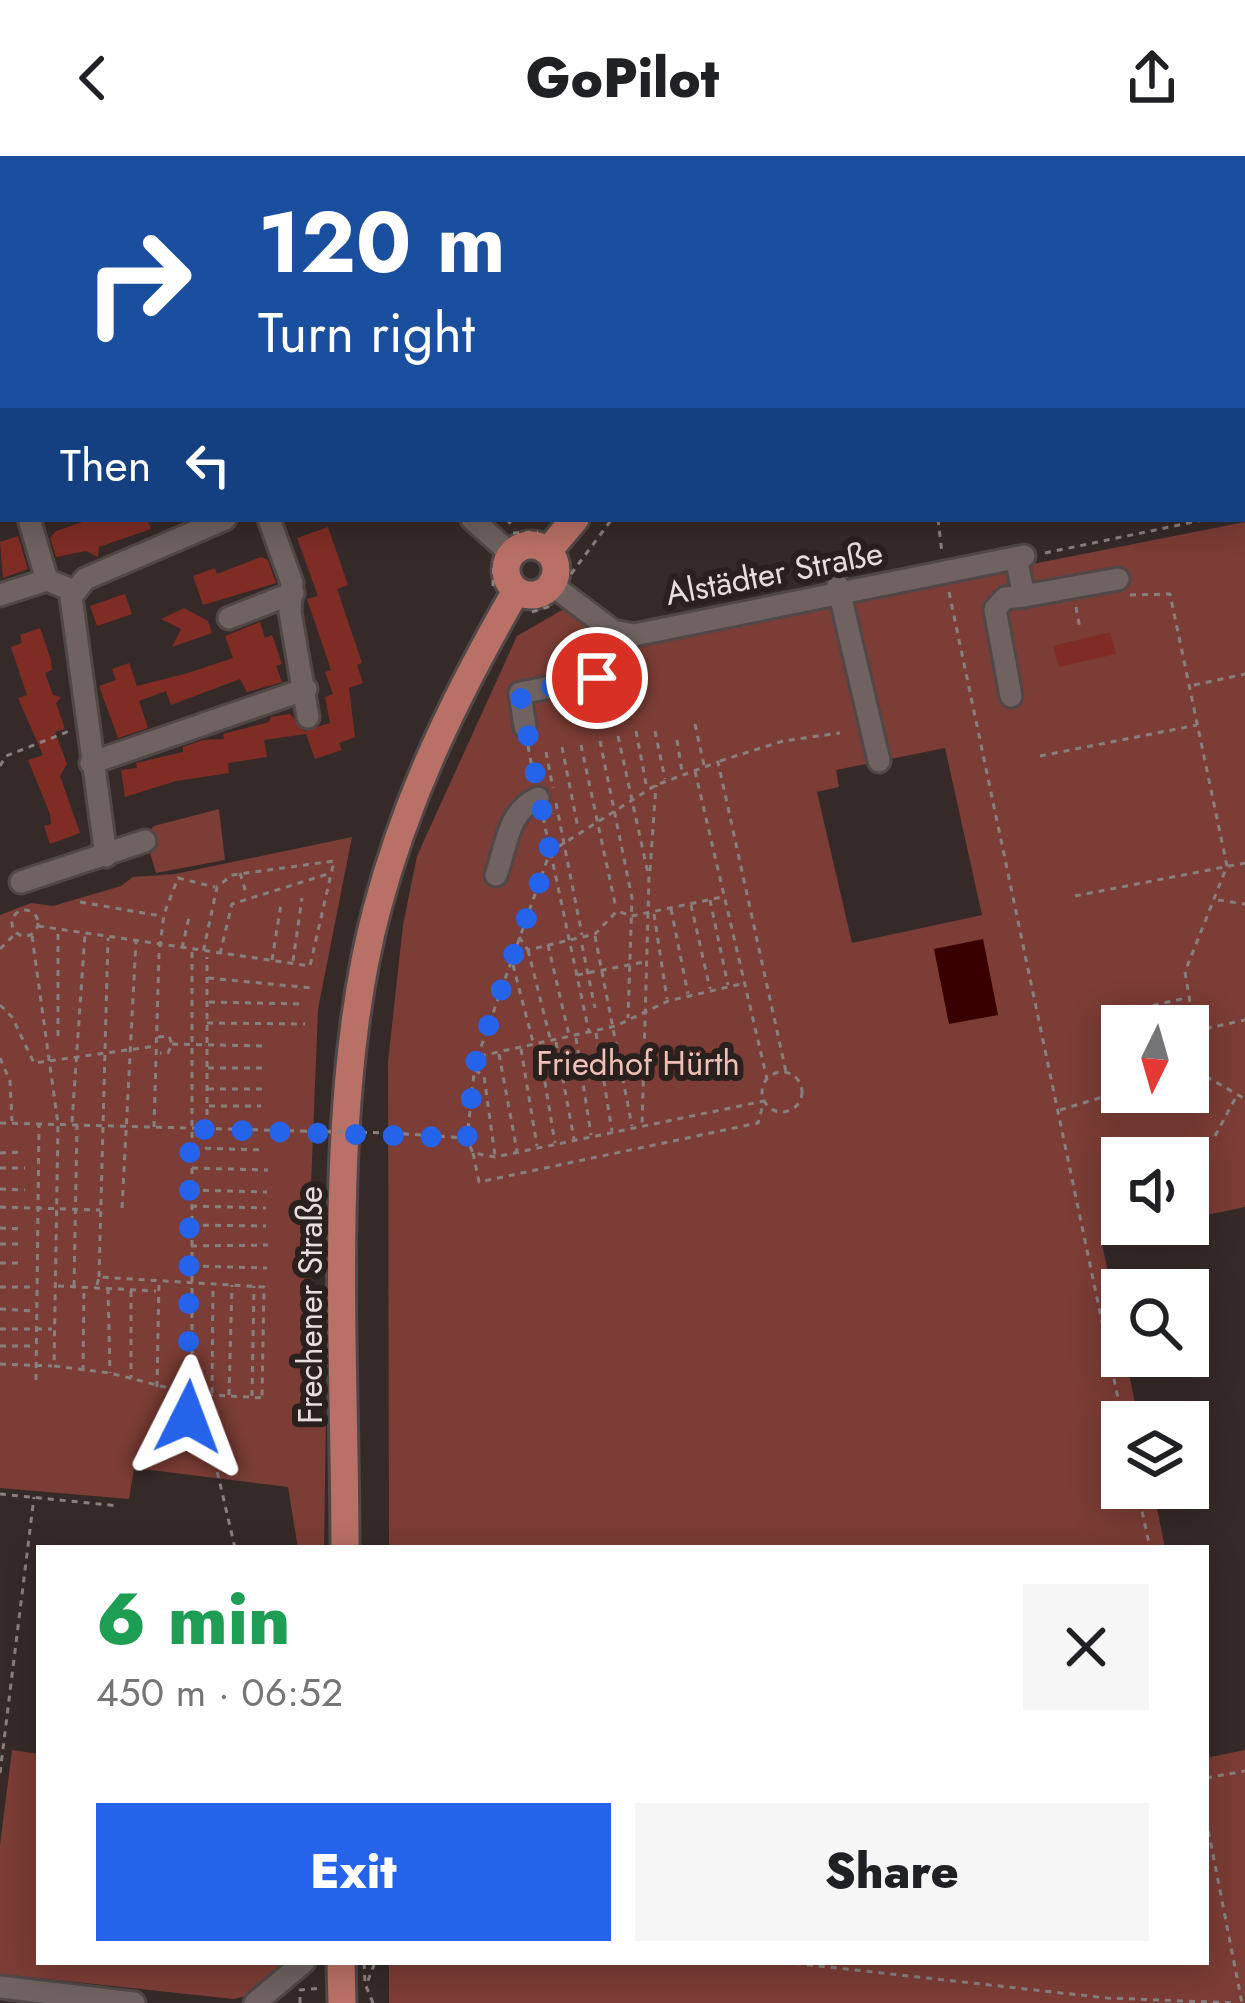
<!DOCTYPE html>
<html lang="en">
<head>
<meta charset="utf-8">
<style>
  :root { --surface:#fff; --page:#f6f6f6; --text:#202124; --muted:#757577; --accent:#2563eb }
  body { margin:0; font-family:Jost,sans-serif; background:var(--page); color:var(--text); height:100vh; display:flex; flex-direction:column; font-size:45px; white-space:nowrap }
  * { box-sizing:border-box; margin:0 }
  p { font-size:39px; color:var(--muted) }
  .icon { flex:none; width:66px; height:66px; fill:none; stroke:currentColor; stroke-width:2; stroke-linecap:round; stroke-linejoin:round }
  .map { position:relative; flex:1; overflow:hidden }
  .details { position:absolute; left:36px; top:1389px; width:1173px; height:420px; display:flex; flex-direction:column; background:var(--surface); border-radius:0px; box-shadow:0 6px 30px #0003 }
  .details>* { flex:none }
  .hud { position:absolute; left:0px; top:0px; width:1245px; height:366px; box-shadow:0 6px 30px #0003; background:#1a4fa0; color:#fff; overflow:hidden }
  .needle { width:78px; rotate:185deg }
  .buttons { position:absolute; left:1101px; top:849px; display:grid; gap:24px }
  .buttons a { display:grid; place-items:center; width:108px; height:108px; border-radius:0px; background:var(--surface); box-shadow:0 6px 30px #0003; font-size:60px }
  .pin { position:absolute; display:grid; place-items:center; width:102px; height:102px; color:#fff; margin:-51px; border:6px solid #fff; border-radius:50%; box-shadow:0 3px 12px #0007 }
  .me { position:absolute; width:132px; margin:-66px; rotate:3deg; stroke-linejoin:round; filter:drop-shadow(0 0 9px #0008) }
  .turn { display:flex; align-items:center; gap:42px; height:252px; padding:0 60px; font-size:54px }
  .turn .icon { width:156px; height:156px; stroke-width:2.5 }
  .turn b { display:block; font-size:84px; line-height:102px }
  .then { display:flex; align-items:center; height:114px; padding:0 60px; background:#0003; gap:24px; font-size:45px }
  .round { display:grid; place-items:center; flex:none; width:126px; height:126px; border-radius:0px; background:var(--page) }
  .head { display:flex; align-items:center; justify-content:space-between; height:204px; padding:0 60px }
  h1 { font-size:72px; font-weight:800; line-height:90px; color:#1e9e55 }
  .action { display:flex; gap:24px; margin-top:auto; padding:24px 60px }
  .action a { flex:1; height:138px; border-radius:0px; background:var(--accent); color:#fff; font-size:48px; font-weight:800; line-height:138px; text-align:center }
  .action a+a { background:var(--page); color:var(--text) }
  header { display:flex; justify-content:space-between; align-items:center; height:156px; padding:0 60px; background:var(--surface); font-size:54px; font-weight:800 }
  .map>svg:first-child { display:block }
</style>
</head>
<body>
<header><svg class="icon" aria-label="back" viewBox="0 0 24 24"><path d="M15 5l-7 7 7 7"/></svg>GoPilot<svg class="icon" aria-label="share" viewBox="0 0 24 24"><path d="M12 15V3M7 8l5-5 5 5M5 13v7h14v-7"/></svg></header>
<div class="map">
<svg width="1245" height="1847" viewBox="0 0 1245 1847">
  <rect width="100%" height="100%" fill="#352a28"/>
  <!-- green -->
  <g fill="#7b3d35" fill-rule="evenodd">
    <path d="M 1245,366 L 1245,1051 L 1188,1063 L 1188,1002 L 1122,1002 L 1122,1068 L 1166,1068 L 1101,1083 L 1139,1266 L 1122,1266 L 1122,1332 L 1153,1332 L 1165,1392 L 389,1392 L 388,906 L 403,769 L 417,700 L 517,480 L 569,450 L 618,485 L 619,496 L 834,447 ZM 945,592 L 982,759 L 852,787 L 817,636 L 839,631 L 836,614 ZM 1122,870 L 1188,870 L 1188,936 L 1122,936 Z"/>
    <path d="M 219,653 L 225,704 L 156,717 L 145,680 L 154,670 Z"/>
    <path d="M 352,681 L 318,853 L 302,1258 L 326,1262 L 324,1392 L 298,1392 L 288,1331 L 134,1312 L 129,1343 L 0,1332 L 0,759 L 31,747 L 53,750 L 121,730 L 133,721 L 175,718 Z"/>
    <path d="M 1206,1586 L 1210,1601 L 1245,1594 L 1245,1847 L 389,1847 L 389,1806 L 1206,1806 Z"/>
    <path d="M 12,1594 L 39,1598 L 39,1806 L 288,1806 L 253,1838 L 234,1843 L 0,1818 L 0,1689 Z"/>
  </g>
  <!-- water -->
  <path fill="#380000" d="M 983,783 L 998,859 L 949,868 L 934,793 Z"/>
  <!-- building -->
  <g fill="#7f2d24">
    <path d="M 91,363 L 147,363 L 151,373 L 99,391 L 98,401 L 86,395 L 56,401 L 50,382 L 56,375 Z"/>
    <path d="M 328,371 L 348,429 L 337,433 L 362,507 L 357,509 L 363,527 L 349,532 L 355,581 L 339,587 L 342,594 L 315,603 L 306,578 L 264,584 L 267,601 L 228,607 L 229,617 L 176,625 L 125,641 L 121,614 L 137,612 L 136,607 L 183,596 L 183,591 L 203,584 L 224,583 L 223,578 L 269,566 L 271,561 L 290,558 L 304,575 L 330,567 L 325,541 L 333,538 L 325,516 L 331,514 L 307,443 L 318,440 L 297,382 Z"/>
    <path d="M 18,380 L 28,413 L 3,422 L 0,386 Z"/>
    <path d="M 261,401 L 268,404 L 276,427 L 203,449 L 193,420 L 215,412 L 217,418 Z"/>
    <path d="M 125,438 L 132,458 L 97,470 L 90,450 Z"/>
    <path d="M 184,452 L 208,465 L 212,477 L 172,491 L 181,473 L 161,463 Z"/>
    <path d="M 260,466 L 265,482 L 272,479 L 282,508 L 276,510 L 282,526 L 247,536 L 240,523 L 171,549 L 166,535 L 139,545 L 148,572 L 118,582 L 99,530 L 116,524 L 112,513 L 129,507 L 137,530 L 188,517 L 233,502 L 225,480 Z"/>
    <path d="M 40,472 L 51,504 L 52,514 L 45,517 L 53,539 L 61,541 L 56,547 L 65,573 L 55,576 L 67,608 L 60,620 L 80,677 L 50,688 L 44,670 L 51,668 L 50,658 L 28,604 L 43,599 L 18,542 L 27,539 L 11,491 L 22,487 L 20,479 Z"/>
    <path d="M 1110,476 L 1116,498 L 1059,511 L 1053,490 Z"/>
  </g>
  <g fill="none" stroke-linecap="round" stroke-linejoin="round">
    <defs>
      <g id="minor">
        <path d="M 198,0 L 199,3"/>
        <path d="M 843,0 L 844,3"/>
        <path d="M 324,3 L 330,0"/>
        <path d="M 765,3 L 770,0"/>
        <path d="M 0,345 L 3,344"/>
        <path d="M 29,363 L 47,424"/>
        <path d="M 269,363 L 292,427 L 290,456 L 308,561"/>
        <path d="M 472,363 L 511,398"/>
        <path d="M 1016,402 L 1024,440 L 1118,423"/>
        <path d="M 552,429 L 613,475 L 634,479 L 1024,400"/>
        <path d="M 838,430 L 879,605"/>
        <path d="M 0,439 L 47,424 L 74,435"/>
        <path d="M 229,462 L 293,437"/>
        <path d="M 1011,540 L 995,453 L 1005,442 L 1024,440"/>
        <path d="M 525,571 L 520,537 L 631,516 L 622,479"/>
        <path d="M 91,607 L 306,533"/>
        <path d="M 106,700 L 71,441 L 85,423 L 225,363"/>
        <path d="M 496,719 C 507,689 507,656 538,642"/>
        <path d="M 21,726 L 145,685"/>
        <path d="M 0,1831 L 134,1847"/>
        <path d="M 255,1847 L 304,1806"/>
      </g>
      <g id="major">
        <path d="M 1099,3 L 1105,0"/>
        <circle cx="531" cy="414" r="25"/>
        <path d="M 548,395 L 575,363"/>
        <path d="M 345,1392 C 345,1193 326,943 377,753 C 407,639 457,537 516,435"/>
        <path d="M 341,1806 L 342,1847"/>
      </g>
    </defs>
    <!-- minor casing -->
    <use href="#minor" stroke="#504746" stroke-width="27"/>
    <!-- major casing -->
    <use href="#major" stroke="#504746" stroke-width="33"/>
    <!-- path -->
    <g stroke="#89807e" stroke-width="3" stroke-dasharray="6 6" stroke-linecap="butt">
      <path d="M 993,3 L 996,0"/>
      <path d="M 1178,3 L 1184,0"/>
      <path d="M 0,154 L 3,153"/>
      <path d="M 1242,356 L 1245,355"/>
      <path d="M 507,363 L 514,373"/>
      <path d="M 938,363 L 942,397"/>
      <path d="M 513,377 L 538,376"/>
      <path d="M 1045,397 L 1208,363"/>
      <path d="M 571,418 L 612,363"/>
      <path d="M 493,430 L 494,405"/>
      <path d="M 949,436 L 1123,1266"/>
      <path d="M 1130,439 L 1170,438 L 1227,710 L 1185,816 L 1202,918 L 1245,943"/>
      <path d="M 1076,451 L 1080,473"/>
      <path d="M 532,456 L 551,450"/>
      <path d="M 1194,529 L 1245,518"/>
      <path d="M 695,568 L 704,609"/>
      <path d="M 636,575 L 647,633"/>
      <path d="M 655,575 L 665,623"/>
      <path d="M 618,580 L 649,722 L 642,970"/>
      <path d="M 677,584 L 682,616"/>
      <path d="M 600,585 L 632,742 L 628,862"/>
      <path d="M 581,589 L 616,752"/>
      <path d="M 528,590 L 534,622"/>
      <path d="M 562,591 L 578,672"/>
      <path d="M 546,596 L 553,632"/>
      <path d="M 1040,600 L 1197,569"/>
      <path d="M 720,605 L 783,585 L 840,577"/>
      <path d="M 0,610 L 6,600 L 72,574"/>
      <path d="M 695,615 L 767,923"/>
      <path d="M 556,647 L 582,779"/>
      <path d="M 543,661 L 589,876"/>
      <path d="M 650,715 L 656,629"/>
      <path d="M 240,717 L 247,740"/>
      <path d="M 1075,740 L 1245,707"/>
      <path d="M 710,744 L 728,829"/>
      <path d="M 1218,744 L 1245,748"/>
      <path d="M 80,746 L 161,760"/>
      <path d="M 691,749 L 710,833"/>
      <path d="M 671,753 L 688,838"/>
      <circle cx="25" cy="767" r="13"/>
      <path d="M 654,758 L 667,843"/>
      <path d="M 38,770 L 310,810 L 334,705 L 232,719 L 217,731 L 203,797"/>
      <path d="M 32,780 L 58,968 L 54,1210 L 110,1217 L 192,1238 L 266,1242"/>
      <path d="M 595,780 L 632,970"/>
      <path d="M 519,781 L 528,794 L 595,778 L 617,755 L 632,760 L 722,741"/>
      <path d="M 548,789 L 569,879"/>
      <path d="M 582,789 L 595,852"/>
      <path d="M 182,792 L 190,757"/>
      <path d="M 0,793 L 17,776"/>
      <path d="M 528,794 L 550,882"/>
      <path d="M 192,796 L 192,1238 L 187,1253 L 215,1306 L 235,1392"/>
      <path d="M 220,798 L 232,748 L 328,718"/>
      <path d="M 272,804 L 281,748"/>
      <path d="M 293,805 L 302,742"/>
      <path d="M 513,809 L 533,886"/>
      <path d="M 577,819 L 644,806"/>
      <path d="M 208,822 L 312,832"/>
      <path d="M 209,846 L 304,848"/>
      <path d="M 0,849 L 12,861 L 34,907 L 156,890"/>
      <path d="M 1141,852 L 1186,842"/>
      <path d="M 207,867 L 305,868"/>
      <path d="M 1194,875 L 1245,864"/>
      <path d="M 596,877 L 612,975"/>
      <path d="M 58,880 L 58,775"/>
      <path d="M 158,881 L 169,880 L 172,888 L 168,897 L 160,897"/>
      <path d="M 576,882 L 591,979"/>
      <path d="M 556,886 L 574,983"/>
      <path d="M 172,888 L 266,890"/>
      <path d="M 539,890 L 555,987"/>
      <path d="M 521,893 L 537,990"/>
      <path d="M 499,898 L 517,995"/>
      <path d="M 480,900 L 616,870 L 668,845 L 741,828"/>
      <path d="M 0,902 L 10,925 L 12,965"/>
      <path d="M 208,912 L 264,912"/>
      <path d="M 475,914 L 484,920 L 495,1000"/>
      <circle cx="782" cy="936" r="20"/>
      <path d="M 1188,921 L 1202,918"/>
      <path d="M 208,933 L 262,933"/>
      <path d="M 209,950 L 261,950"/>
      <path d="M 1060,954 L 1122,935"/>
      <path d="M 72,966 L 85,778"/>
      <path d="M 0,967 L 301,975"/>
      <path d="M 154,971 L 159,798 L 164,758 L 178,722 L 215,731"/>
      <path d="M 207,971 L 207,801"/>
      <path d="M 391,977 L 466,982"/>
      <path d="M 1215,980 L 1236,941"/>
      <path d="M 193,992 L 264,994"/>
      <path d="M 0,997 L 23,996"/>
      <path d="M 473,997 L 479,1026 L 758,967 L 764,945 L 495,1001 L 473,997 L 467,983 L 475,908 L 550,696 L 656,629 L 718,606 L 786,916"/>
      <path d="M 0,1012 L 25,1012"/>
      <path d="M 192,1012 L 268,1014"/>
      <path d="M 0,1033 L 25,1034"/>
      <path d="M 191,1034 L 267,1036"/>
      <path d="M 191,1050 L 266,1052"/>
      <path d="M 0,1051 L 100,1054"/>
      <path d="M 122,1052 L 136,785"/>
      <path d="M 191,1069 L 266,1070"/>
      <path d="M 0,1072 L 23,1073"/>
      <path d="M 0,1088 L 24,1088"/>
      <path d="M 191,1090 L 268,1089"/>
      <path d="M 0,1107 L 22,1107"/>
      <path d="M 191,1110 L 267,1112"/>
      <path d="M 99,1121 L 108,782"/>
      <path d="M 97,1129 L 99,1121 L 264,1131 L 262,1241"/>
      <path d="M 58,1130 L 156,1135"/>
      <path d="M 74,1130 L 77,969"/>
      <path d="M 0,1131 L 36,1131"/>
      <path d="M 108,1132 L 110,1217"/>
      <path d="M 131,1135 L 131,1222"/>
      <path d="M 0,1153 L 34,1155"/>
      <path d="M 0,1173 L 52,1173"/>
      <path d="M 0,1190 L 34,1190"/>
      <path d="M 0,1208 L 52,1210"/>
      <path d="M 83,1215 L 84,1130"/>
      <path d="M 36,1224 L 39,968"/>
      <path d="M 157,1231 L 159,1126"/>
      <path d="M 212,1237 L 213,1129"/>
      <path d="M 229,1239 L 232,1129"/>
      <path d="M 252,1240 L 254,1130"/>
      <path d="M 1137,1332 L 1150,1392"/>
      <path d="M 0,1338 L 119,1350"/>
      <path d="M 0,1617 L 34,1341"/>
      <path d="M 1206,1622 L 1245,1615"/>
      <path d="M 1206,1663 L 1242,1847"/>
      <path d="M 783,1806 L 1107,1842 L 1237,1847"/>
      <path d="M 364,1807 L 365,1827"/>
      <path d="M 300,1847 L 300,1834 L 322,1832"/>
      <path d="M 373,1847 L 366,1830 L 375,1806"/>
    </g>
    <!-- minor -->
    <use href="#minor" stroke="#6f6260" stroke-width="21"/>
    <!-- major -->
    <use href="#major" stroke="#b97066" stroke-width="27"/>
    <!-- path-bridge -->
    <path stroke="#89807e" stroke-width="3" stroke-dasharray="6 6" stroke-linecap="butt" d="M 301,975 L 391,977"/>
  </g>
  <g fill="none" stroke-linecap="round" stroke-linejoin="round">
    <!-- route -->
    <path stroke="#2563eb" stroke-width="21" stroke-dasharray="0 37.8" d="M 188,1261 L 190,973 L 467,982 L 475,908 L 550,696 L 520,537 L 597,522"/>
  </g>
  <g text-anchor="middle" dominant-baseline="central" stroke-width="12" stroke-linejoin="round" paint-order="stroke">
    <!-- street labels -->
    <g font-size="33" fill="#e5dedd" stroke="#2a201e">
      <text transform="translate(774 417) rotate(-11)">Alstädter Straße</text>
      <text transform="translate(310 1149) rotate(-90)">Frechener Straße</text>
    </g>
    <!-- park labels -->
    <g font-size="33" fill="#f0bfb6" stroke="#2a201e">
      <text x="638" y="907">Friedhof Hürth</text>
    </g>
  </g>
</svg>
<div class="buttons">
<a><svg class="needle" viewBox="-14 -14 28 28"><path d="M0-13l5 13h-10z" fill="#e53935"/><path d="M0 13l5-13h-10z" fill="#757577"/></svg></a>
<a><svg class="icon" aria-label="sound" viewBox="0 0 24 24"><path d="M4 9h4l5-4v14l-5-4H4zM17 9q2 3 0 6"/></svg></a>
<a><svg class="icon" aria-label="search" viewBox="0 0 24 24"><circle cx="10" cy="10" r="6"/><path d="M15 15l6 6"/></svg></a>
<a><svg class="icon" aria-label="layers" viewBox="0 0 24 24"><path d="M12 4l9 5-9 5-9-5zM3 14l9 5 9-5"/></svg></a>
</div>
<div class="pin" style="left:597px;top:522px;background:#d93025"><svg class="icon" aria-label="arrive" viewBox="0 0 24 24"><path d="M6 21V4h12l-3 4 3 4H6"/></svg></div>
<svg class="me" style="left:188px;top:1261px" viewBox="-20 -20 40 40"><path d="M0-17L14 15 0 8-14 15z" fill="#2563eb" stroke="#fff" stroke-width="4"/></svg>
<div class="hud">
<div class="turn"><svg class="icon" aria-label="right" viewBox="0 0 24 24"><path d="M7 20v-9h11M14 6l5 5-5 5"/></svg><div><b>120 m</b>Turn right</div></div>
<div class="then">Then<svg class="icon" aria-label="left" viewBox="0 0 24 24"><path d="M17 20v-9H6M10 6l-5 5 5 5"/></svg></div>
</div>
<section class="details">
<div class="head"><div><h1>6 min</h1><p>450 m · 06:52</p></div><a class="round"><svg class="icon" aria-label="close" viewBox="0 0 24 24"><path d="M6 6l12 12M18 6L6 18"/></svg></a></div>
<div class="action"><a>Exit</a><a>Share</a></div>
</section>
</div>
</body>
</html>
